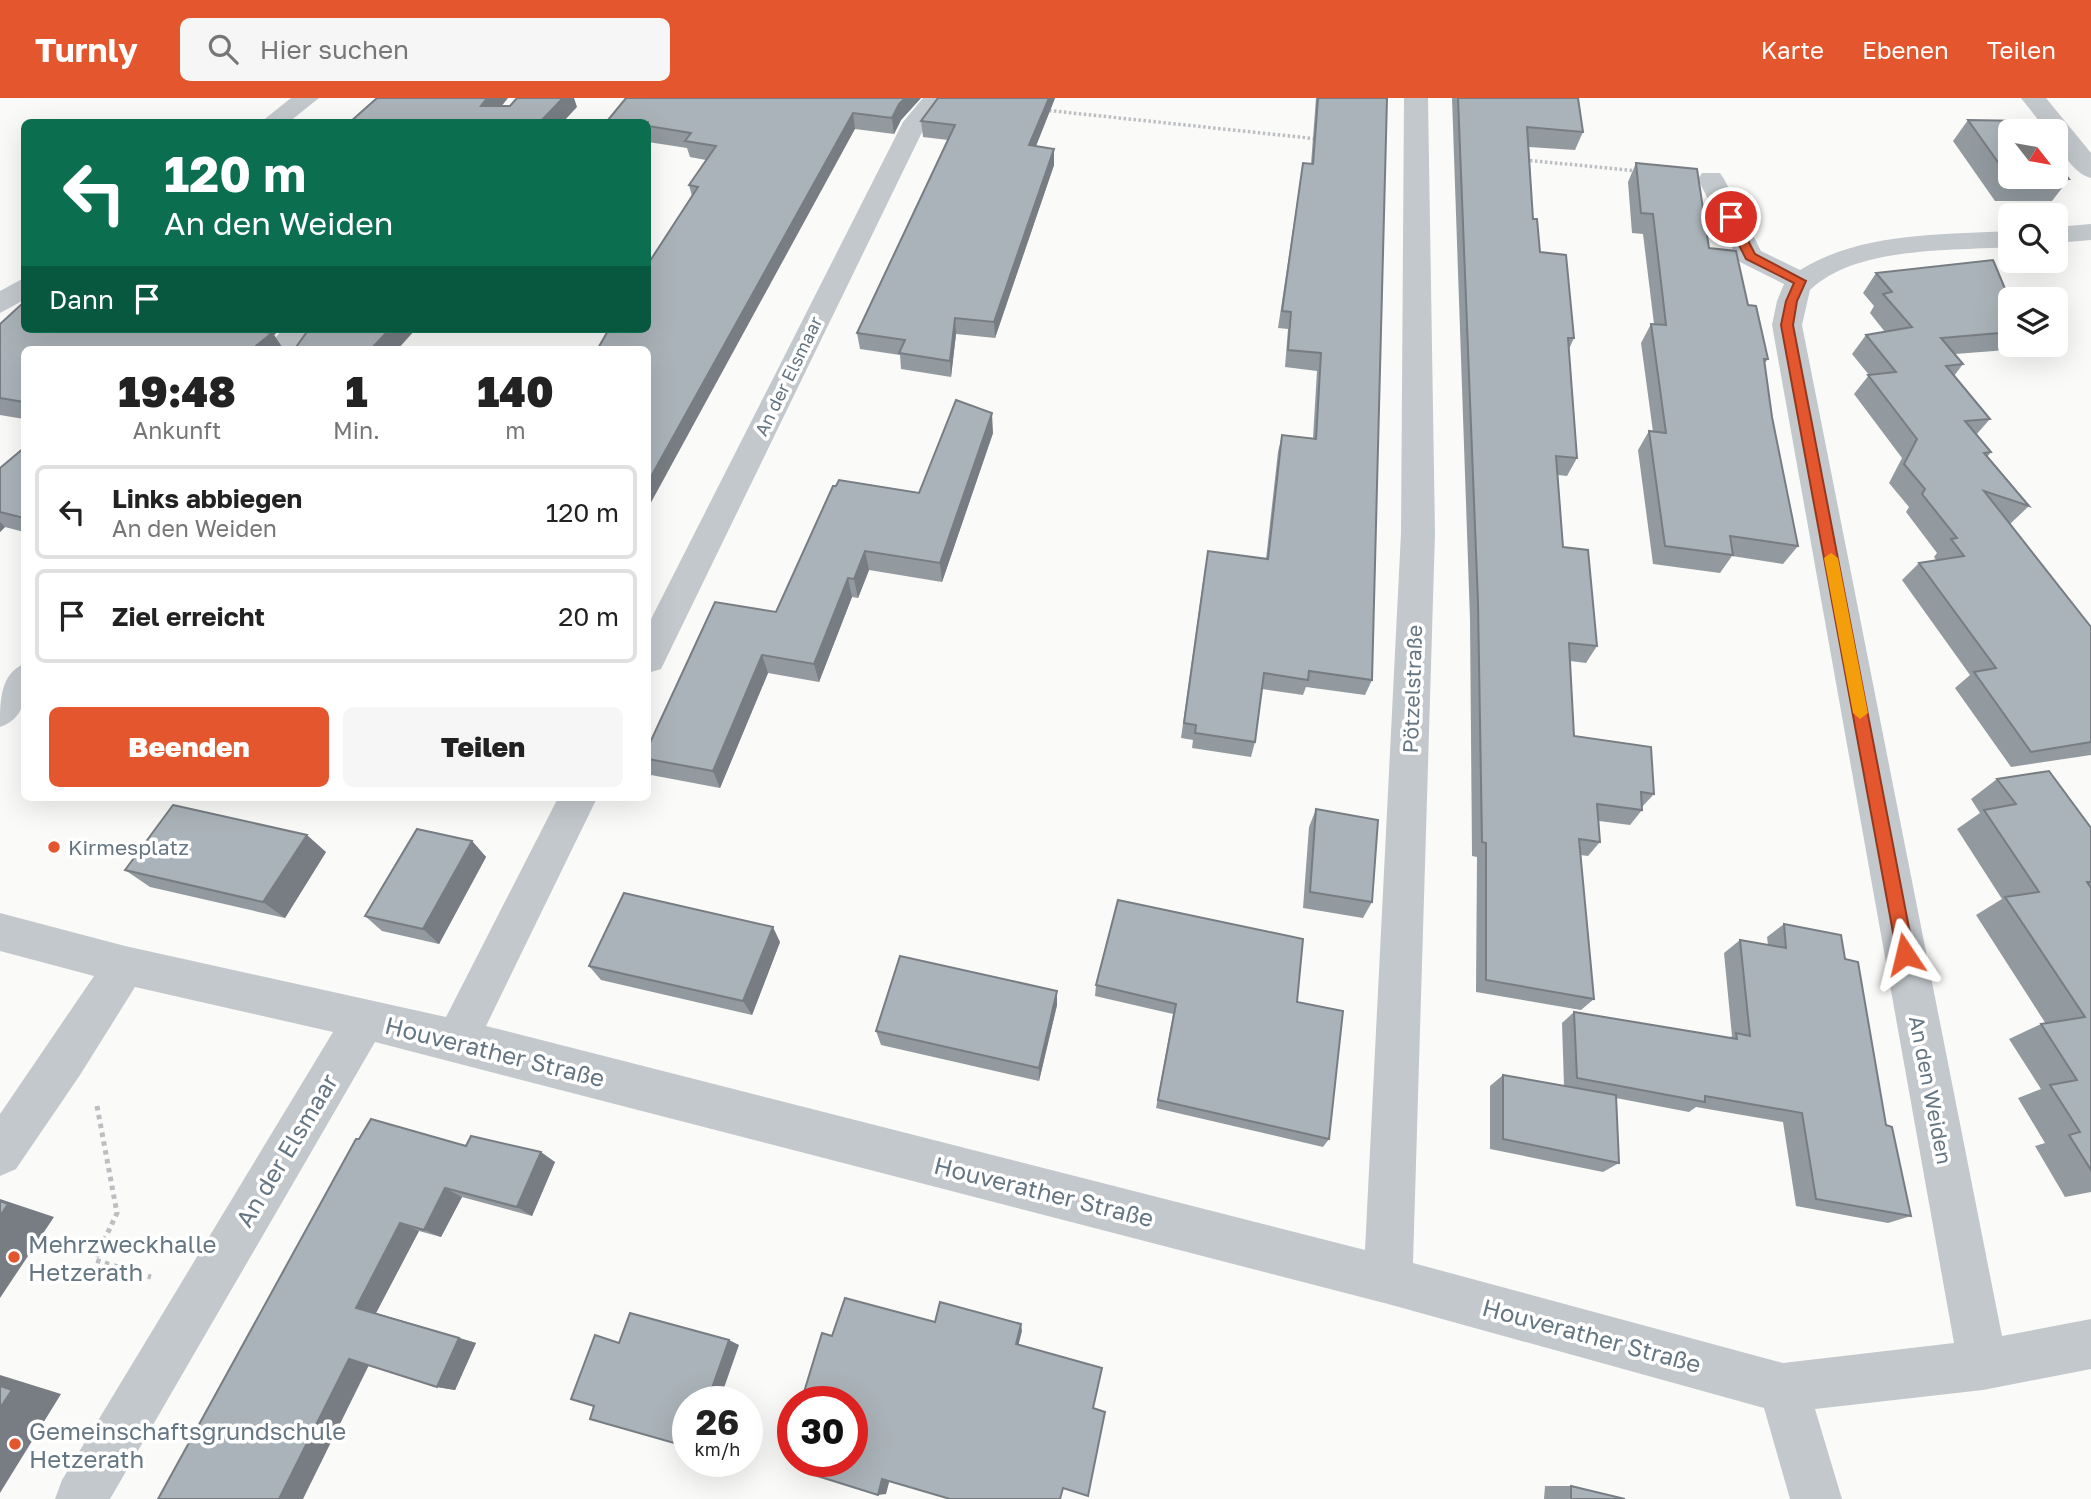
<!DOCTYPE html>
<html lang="de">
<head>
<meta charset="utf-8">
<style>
  :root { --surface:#fff; --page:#f6f6f6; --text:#222; --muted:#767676; --line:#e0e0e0; --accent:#e4572e }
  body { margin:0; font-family:"Golos Text",sans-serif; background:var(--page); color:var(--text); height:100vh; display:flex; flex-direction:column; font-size:26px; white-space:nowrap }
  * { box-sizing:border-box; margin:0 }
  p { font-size:23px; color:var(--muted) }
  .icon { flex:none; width:38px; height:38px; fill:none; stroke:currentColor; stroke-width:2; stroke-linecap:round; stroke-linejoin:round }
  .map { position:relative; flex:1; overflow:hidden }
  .details { position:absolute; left:21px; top:248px; width:630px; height:455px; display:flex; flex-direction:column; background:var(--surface); border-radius:10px; box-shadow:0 7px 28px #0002 }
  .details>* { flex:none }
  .banner { position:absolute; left:21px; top:21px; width:630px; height:214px; border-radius:10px; box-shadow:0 7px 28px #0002; background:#0b6e4f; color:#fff; overflow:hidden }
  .needle { width:46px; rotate:121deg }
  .tools { position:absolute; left:1998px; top:21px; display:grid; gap:14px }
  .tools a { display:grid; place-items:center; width:70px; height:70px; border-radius:10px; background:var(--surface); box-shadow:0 7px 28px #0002; font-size:35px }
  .speed { position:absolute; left:672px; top:1288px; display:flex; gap:14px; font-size:35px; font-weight:700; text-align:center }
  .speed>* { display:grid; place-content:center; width:91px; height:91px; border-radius:50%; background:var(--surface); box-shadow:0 7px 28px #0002; line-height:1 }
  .speed small { font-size:18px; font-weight:400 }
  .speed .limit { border:10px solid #d22; background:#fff; color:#111 }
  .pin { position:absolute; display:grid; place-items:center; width:60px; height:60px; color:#fff; margin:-30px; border:4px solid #fff; border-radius:50%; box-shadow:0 2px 7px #0007 }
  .me { position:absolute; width:77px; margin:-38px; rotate:350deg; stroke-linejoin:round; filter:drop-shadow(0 0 5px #0008) }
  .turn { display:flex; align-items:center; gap:24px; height:147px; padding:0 28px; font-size:32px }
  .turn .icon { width:91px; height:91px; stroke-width:2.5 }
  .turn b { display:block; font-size:49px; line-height:60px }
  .then { display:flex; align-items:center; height:66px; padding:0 28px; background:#0003; gap:14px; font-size:26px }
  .eta { display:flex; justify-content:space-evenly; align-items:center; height:119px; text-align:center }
  .eta b { font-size:42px; font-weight:800; line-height:49px }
  .primary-button { display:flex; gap:14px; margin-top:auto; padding:14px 28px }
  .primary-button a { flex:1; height:80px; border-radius:10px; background:var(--accent); color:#fff; font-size:28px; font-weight:800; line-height:80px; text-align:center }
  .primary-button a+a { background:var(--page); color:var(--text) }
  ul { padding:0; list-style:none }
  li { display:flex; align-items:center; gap:21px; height:94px; margin:0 14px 10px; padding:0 14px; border:4px solid var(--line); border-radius:10px }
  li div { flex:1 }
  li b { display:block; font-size:26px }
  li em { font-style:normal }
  header { display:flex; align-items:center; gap:42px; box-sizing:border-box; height:98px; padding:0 35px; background:var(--accent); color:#fff }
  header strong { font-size:33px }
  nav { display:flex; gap:38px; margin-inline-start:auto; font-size:24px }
  .search { width:490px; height:63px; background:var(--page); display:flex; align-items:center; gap:18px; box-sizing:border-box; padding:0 24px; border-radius:10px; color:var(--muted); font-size:26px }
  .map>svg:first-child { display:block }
</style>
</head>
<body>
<header>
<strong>Turnly</strong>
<div class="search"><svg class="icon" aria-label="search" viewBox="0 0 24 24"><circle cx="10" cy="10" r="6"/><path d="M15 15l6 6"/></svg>Hier suchen</div>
<nav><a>Karte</a><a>Ebenen</a><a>Teilen</a></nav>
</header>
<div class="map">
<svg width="2091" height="1401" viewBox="0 0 2091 1401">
  <rect width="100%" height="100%" fill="#fafaf8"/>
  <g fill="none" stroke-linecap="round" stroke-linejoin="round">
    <!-- path-far1 -->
    <g stroke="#bbbfc2" stroke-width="3.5" stroke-dasharray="2.5 2.5" stroke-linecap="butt">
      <path d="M 1044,12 L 1318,41"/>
      <path d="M 1525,62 L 1638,73"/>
    </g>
    <!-- path -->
    <path stroke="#bbbfc2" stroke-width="5" stroke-dasharray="4.5 4.5" stroke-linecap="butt" d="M 97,1008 L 117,1115 L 95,1162 L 151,1179"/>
    <!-- minor -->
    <g fill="#c3c8cc" fill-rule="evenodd">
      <path d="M 291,0 L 319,0 L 289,24 L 261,24 Z"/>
      <path d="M 923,0 L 948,0 L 926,26 L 661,571 L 648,575 L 648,527 L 903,24 Z"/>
      <path d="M 1404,0 L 1428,0 L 1435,435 L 1413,1165 L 1783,1265 L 1954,1245 L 1772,227 L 1777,203 L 1784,186 L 1740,164 L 1736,158 L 1698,81 L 1702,75 L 1720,75 L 1724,81 L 1761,153 L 1800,172 C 1861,134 1941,137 2011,133 L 2011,149 C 1951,153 1856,148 1810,192 L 1802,227 L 2002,1238 L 2091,1221 L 2091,1271 L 1983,1292 L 1815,1311 L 1842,1401 L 1790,1401 L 1764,1310 L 1388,1206 L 375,944 L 110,1401 L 55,1401 L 62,1382 L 333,934 L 135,889 L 80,977 L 16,1071 L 0,1078 L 0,1016 L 94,878 L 0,853 L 0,815 L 125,848 L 446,919 L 558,700 L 597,700 L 486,928 L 1365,1152 L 1401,435 Z"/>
      <path d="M 2021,0 L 2046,0 L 2091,55 L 2091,80 C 2074,76 2056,50 2056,33 L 2047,33 Z"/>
      <path d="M 2091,126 L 2091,142 L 2056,145 L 2056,129 Z"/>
      <path d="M 24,180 L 24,202 L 0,215 L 0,193 Z"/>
      <path d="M 283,231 L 315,231 L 297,252 L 265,252 Z"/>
      <path d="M 24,566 C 26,592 29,619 0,629 C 0,603 0,576 24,566 Z"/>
    </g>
  </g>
  <!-- wall -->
  <g fill="#929a9f">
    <path d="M 626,0 L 921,0 L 901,22 L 894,36 L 855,31 L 692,98 L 689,87 L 706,62 L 690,59 L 687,50 L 648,44 L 648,24 L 609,24 L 608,22 Z"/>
    <path d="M 938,0 L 1055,0 L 1036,48 L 1054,67 L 995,240 L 956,236 L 951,279 L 901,271 L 900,257 L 860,251 L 857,235 L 948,42 L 923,39 L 921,23 Z"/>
    <path d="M 1316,0 L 1387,0 L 1372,582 L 1365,597 L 1306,589 L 1303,597 L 1262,591 L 1255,644 L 1251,659 L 1192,650 L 1193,642 L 1181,640 L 1205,470 L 1266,461 L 1278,354 L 1282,337 L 1313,340 L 1317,273 L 1285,269 L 1288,231 L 1278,230 L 1303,65 L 1311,66 Z"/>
    <path d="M 1452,0 L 1578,0 L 1583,34 L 1575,52 L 1529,49 L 1533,121 L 1540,154 L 1574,240 L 1569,251 L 1577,360 L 1567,378 L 1558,377 L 1563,449 L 1597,548 L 1586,565 L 1570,563 L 1574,638 L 1654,696 L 1642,709 L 1642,712 L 1630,727 L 1599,723 L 1600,744 L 1588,758 L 1580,757 L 1594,901 L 1581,912 L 1476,894 L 1477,759 L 1472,758 L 1470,521 Z"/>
    <path d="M 1968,22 L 2069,81 L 2052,103 L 1995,103 L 1953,43 Z"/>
    <path d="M 1636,65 L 1709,150 L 1748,207 L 1768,261 L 1764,266 L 1772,319 L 1798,448 L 1783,466 L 1732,458 L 1720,475 L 1653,466 L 1638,352 L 1649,333 L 1653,334 L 1641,245 L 1651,226 L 1654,226 L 1643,136 L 1632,135 L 1628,84 Z"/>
    <path d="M 1876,175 L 2011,205 L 2011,247 L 2007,252 L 1955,256 L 1963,266 L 1954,278 L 1990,321 L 1976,337 L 1991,354 L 1987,359 L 2029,408 L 2010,426 L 2091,529 L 2091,657 L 2011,669 L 1955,590 L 1970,577 L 1902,482 L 1919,465 L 1936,462 L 1934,459 L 1937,455 L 1906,414 L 1909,409 L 1889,385 L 1902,360 L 1854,296 L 1869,277 L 1852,256 L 1866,237 L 1885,234 L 1870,215 L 1874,208 L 1863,195 Z"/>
    <path d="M 0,226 L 24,231 L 280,231 L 274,237 L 284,252 L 24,252 L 24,321 L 0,317 Z"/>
    <path d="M 993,335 L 942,484 L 869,472 L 858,500 L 852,499 L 819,584 L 768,575 L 720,690 L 651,677 L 648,670 L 648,649 L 776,514 Z"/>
    <path d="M 24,350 L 24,434 L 5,429 L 0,434 L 0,370 Z"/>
    <path d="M 1997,681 L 2091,730 L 2091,1094 L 2065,1099 L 2035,1048 L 2045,1045 L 2018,1000 L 2041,991 L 2009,941 L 2041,926 L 2046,926 L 1976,817 L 2002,801 L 1957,731 L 1980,715 L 1971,701 Z"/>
    <path d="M 1316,711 L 1372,804 L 1363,820 L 1303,810 L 1309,729 Z"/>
    <path d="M 472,743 L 486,759 L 439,846 L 382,833 L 365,818 Z"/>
    <path d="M 326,754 L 285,820 L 150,789 L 125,772 Z"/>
    <path d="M 1784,826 L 1845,861 L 1886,1027 L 1911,1118 L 1888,1125 L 1796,1108 L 1783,1024 L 1696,1009 L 1689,1014 L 1616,1000 L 1619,1065 L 1603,1074 L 1490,1051 L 1490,988 L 1503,977 L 1564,988 L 1562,925 L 1574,914 L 1730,940 L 1732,938 L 1724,855 L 1740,842 L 1768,847 L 1767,839 Z"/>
    <path d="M 780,844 L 752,917 L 601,882 L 589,868 Z"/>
    <path d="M 1096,887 L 1297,904 L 1329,1041 L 1323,1049 L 1156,1010 L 1173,916 L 1095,898 Z"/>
    <path d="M 1057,893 L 1057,907 L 1039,983 L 881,947 L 876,933 Z"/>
    <path d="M 466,1048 L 555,1064 L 532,1118 L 462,1099 L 441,1139 L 419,1133 L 376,1215 L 476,1245 L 455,1292 L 437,1289 L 369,1267 L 158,1401 Z"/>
    <path d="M 1545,1388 L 1571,1388 L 1625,1401 L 1544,1401 Z"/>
  </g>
  <!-- shaded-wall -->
  <g fill="#777d82">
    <path d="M 487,0 L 508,0 L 489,24 L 481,8 Z"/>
    <path d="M 563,0 L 574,0 L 577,9 L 563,24 L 540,24 Z"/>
    <path d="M 905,0 L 921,0 L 901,22 L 894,36 L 892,20 L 899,6 Z"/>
    <path d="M 1049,0 L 1055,0 L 1030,63 L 1029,47 Z"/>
    <path d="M 853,15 L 855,31 L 648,410 L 648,384 Z"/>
    <path d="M 1054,51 L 1054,67 L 995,240 L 994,224 Z"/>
    <path d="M 955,220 L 956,236 L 951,279 L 950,263 Z"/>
    <path d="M 250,231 L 280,231 L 274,237 L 284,252 L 251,252 L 249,232 Z"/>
    <path d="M 390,231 L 416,231 L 397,252 L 370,252 Z"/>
    <path d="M 992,315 L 993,335 L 942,484 L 940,465 Z"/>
    <path d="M 0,424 L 5,429 L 0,434 Z"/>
    <path d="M 865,453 L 869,472 L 858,500 L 854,481 Z"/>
    <path d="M 848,480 L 852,499 L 819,584 L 814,566 Z"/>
    <path d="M 762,557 L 768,575 L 720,690 L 713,673 Z"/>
    <path d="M 307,737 L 326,754 L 285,820 L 263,804 Z"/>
    <path d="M 472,743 L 486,759 L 439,846 L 423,831 Z"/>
    <path d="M 773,829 L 780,844 L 752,917 L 743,903 Z"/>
    <path d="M 1057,893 L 1057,907 L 1039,983 L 1039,970 Z"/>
    <path d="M 541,1054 L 555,1064 L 532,1118 L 517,1109 Z"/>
    <path d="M 445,1090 L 462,1099 L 441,1139 L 424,1132 Z"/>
    <path d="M 0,1101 L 54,1119 L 0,1200 Z"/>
    <path d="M 400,1125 L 419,1133 L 376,1215 L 476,1245 L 455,1292 L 437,1289 L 356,1210 Z"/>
    <path d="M 1021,1226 L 1022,1233 L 1017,1253 L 1016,1246 Z"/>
    <path d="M 729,1242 L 739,1247 L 719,1304 L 707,1304 Z"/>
    <path d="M 349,1261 L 370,1265 L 303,1401 L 279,1401 Z"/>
    <path d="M 0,1277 L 61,1296 L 0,1395 Z"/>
    <path d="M 882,1381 L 890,1381 L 886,1396 L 878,1397 Z"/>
  </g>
  <!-- building -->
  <g fill="#aab3b9" stroke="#777d82" stroke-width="2">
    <path d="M 377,0 L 487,0 L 481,8 L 510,8 L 517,0 L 563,0 L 540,24 L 350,24 Z"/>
    <path d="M 626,0 L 905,0 L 899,6 L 892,20 L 853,15 L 648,384 L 648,252 L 597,252 L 609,231 L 648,231 L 648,166 L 698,89 L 689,87 L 716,48 L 685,43 L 691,35 L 648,28 L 648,24 L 623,24 L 608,22 Z"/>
    <path d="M 938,0 L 1049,0 L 1029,47 L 1054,51 L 994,224 L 955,220 L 950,263 L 899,255 L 905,242 L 857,235 L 955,27 L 921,23 Z"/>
    <path d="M 1318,0 L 1387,0 L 1372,582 L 1309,573 L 1308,582 L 1264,575 L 1255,644 L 1195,635 L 1196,627 L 1184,625 L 1208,453 L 1268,461 L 1282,337 L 1316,341 L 1321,255 L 1288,252 L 1291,214 L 1282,213 L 1303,65 L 1313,66 Z"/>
    <path d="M 1458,0 L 1578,0 L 1583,34 L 1527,29 L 1533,121 L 1537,121 L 1540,154 L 1566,157 L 1574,240 L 1568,240 L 1577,360 L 1556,358 L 1563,449 L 1588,452 L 1597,548 L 1569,545 L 1574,638 L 1651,649 L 1654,696 L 1641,694 L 1642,712 L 1597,706 L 1600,744 L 1579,741 L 1594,901 L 1486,882 L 1486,745 L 1482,744 L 1478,504 Z"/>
    <path d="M 1968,22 L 2025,23 L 2033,33 L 2011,33 L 2011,79 L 2056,79 L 2056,64 L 2069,81 L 2010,81 Z"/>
    <path d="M 1636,65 L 1697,71 L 1709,150 L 1736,153 L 1748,207 L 1756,208 L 1768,261 L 1764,261 L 1772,319 L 1798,448 L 1730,438 L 1733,457 L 1665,448 L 1649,333 L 1666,335 L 1651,226 L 1666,227 L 1653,116 L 1641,115 Z"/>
    <path d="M 1993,162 L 2011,205 L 2011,234 L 1941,240 L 1963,266 L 1946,268 L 1990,321 L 1965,323 L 1991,354 L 1984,355 L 2029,408 L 1984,393 L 2091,529 L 2091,644 L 2031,654 L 1974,574 L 1996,570 L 1919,465 L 1964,458 L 1951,441 L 1957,440 L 1922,396 L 1925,391 L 1904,366 L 1917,341 L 1868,277 L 1896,274 L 1866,237 L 1912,229 L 1883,196 L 1892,194 L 1876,175 Z"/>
    <path d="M 24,204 L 24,231 L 250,231 L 249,232 L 272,235 L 251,252 L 24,252 L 24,304 L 0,300 L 0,226 Z"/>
    <path d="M 309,231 L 390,231 L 370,252 L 294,252 Z"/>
    <path d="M 956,302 L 992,315 L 940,465 L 865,453 L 854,481 L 848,480 L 814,566 L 762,557 L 713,673 L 648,661 L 648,649 L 715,504 L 776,514 L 833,388 L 836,388 L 839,382 L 919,395 Z"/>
    <path d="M 24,350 L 24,420 L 0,414 L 0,370 Z"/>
    <path d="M 2049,673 L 2091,730 L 2091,784 L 2087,784 L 2091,790 L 2091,1072 L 2069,1037 L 2080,1034 L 2050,987 L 2077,982 L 2041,926 L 2085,919 L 2005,799 L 2039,794 L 1984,712 L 2016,706 L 1997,681 Z"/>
    <path d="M 173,707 L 307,737 L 263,804 L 125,772 Z"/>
    <path d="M 1316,711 L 1378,722 L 1372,804 L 1310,794 Z"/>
    <path d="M 417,731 L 472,743 L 423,831 L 365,818 Z"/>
    <path d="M 624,795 L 773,829 L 743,903 L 589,868 Z"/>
    <path d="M 1118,802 L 1303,841 L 1297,904 L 1343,913 L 1329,1041 L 1158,1002 L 1176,906 L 1096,887 Z"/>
    <path d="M 1784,826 L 1841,837 L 1845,861 L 1858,864 L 1886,1027 L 1892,1029 L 1911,1118 L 1816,1101 L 1802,1015 L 1705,998 L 1705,1004 L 1577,980 L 1574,914 L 1737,941 L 1736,935 L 1750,938 L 1740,842 L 1786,850 Z"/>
    <path d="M 900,858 L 1057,893 L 1039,970 L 876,933 Z"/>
    <path d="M 1503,977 L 1616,997 L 1619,1065 L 1503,1041 Z"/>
    <path d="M 371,1021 L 466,1048 L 471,1038 L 541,1054 L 517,1109 L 445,1090 L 424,1132 L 400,1125 L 356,1210 L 459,1240 L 437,1289 L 349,1261 L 279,1401 L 158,1401 L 356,1041 L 359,1041 Z"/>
    <path d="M 0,1103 L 8,1106 L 0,1118 Z"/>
    <path d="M 845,1200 L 935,1224 L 940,1204 L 1021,1226 L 1016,1246 L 1102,1270 L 1093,1310 L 1105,1314 L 1088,1398 L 1063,1390 L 1060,1401 L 950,1401 L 882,1381 L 878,1397 L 808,1375 L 812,1363 L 852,1363 L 852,1304 L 801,1304 L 822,1235 L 832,1238 Z"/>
    <path d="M 630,1215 L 729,1242 L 707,1304 L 688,1304 L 688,1349 L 590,1321 L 594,1308 L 571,1301 L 595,1237 L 619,1245 Z"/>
    <path d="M 0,1288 L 12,1292 L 0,1310 Z"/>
    <path d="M 1571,1388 L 1625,1401 L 1571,1401 Z"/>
  </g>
  <!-- route -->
  <path fill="#e4572e" stroke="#94391e" stroke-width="2" d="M 1727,117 L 1735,117 L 1755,156 L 1806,183 L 1797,203 L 1793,227 L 1914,856 L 1905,864 L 1897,856 L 1781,227 L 1786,203 L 1794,185 L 1746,161 L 1725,119 Z"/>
  <!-- slow -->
  <path fill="#f59e0b" d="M 1831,455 L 1838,460 L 1868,615 L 1860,621 L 1853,615 L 1824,460 Z"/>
  <!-- markers -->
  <g fill="#e4572e" stroke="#fff" stroke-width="2.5">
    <circle cx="54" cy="749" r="7"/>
    <circle cx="14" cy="1159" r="7"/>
    <circle cx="15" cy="1346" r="7"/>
  </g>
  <g text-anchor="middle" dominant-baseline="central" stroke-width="7" stroke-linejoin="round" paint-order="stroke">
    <!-- far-street labels -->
    <g font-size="18" fill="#657683" stroke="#fff">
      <text transform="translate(788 278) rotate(-64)">An der Elsmaar</text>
    </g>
    <!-- street labels -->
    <g font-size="21" fill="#657683" stroke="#fff">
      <text transform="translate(1412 591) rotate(-88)">Pötzelstraße</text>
      <text transform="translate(1931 992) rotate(79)">An den Weiden</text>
    </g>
    <!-- poi labels -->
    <g font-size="21" fill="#657683" stroke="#fff" text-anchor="start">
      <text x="68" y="749">Kirmesplatz</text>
    </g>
    <!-- near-street labels -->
    <g font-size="24" fill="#657683" stroke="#fff">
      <text transform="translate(495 953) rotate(14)">Houverather Straße</text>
      <text transform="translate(286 1052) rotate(-59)">An der Elsmaar</text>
      <text transform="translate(1044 1093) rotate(14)">Houverather Straße</text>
      <text transform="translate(1592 1237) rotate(15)">Houverather Straße</text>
    </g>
    <!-- near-poi labels -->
    <g font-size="24" fill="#657683" stroke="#fff" text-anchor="start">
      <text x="28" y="1145">Mehrzweckhalle<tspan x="28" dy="28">Hetzerath</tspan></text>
      <text x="29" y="1332">Gemeinschaftsgrundschule<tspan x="29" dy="28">Hetzerath</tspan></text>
    </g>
  </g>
</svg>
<div class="tools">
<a><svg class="needle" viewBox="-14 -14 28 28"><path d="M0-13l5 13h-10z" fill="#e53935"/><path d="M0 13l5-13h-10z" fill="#767676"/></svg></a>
<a><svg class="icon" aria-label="search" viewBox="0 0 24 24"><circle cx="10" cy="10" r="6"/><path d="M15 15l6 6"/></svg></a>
<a><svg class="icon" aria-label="layers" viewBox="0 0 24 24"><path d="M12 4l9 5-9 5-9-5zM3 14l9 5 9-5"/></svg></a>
</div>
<div class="speed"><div>26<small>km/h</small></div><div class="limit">30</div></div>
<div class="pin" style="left:1731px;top:119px;background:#d93025"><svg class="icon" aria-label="arrive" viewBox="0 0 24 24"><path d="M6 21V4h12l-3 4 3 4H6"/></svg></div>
<svg class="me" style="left:1905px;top:856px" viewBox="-20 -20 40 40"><path d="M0-17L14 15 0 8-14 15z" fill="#e4572e" stroke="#fff" stroke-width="4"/></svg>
<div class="banner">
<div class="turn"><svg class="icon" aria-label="left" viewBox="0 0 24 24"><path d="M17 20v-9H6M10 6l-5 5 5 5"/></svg><div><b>120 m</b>An den Weiden</div></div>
<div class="then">Dann<svg class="icon" aria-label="arrive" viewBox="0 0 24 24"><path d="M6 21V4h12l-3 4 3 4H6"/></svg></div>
</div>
<section class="details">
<div class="eta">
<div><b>19:48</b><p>Ankunft</p></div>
<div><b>1</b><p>Min.</p></div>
<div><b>140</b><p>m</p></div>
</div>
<ul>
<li><svg class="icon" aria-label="left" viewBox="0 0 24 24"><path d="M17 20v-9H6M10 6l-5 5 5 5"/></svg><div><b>Links abbiegen</b><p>An den Weiden</p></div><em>120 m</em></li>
<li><svg class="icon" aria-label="arrive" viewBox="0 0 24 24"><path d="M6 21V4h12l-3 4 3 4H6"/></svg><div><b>Ziel erreicht</b></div><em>20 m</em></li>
</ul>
<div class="primary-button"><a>Beenden</a><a>Teilen</a></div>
</section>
</div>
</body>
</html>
